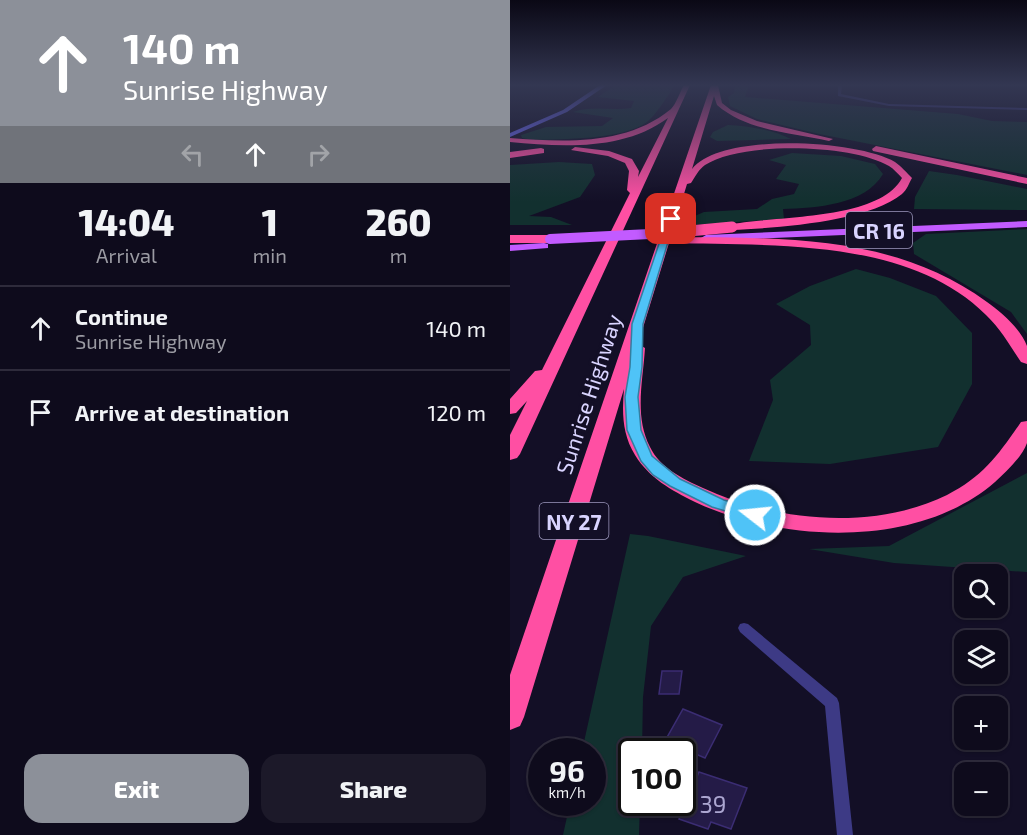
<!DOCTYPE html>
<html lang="en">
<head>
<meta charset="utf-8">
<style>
  :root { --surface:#0e0b1c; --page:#1c1929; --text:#f1f3f6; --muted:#9b9ba3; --line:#2e2b3b; --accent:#8c9099 }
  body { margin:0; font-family:"Exo 2",sans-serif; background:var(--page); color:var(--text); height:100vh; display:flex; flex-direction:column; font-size:22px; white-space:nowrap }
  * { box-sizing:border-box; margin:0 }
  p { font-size:20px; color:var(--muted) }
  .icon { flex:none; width:33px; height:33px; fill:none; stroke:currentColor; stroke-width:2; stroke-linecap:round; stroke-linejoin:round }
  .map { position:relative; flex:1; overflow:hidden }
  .drawer { display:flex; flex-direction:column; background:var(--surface); width:510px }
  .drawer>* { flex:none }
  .guide { background:#8c9099; color:#fff; overflow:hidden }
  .tools { position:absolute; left:444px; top:564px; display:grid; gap:12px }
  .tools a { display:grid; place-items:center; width:54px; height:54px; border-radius:12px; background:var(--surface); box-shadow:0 2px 4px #0004,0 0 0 2px var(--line); font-size:30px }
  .speed { position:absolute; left:18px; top:738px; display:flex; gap:12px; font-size:30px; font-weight:700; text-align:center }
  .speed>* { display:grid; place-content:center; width:78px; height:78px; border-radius:50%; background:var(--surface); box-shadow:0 2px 4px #0004,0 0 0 2px var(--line); line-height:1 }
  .speed small { font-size:15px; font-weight:400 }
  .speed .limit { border:3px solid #111; border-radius:9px; background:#fff; color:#111 }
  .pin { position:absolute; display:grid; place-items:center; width:51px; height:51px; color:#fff; margin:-26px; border-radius:12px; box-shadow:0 3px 9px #0006 }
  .me { position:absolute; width:66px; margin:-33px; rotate:286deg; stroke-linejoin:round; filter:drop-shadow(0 0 4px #0008) }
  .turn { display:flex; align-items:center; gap:21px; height:126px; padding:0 24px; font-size:27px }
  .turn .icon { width:78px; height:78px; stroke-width:2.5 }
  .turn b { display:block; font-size:42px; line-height:51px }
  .lanes { display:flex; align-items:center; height:57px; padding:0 24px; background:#0003; justify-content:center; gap:30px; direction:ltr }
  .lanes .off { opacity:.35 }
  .eta { display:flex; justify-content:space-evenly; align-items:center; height:102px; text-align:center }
  .eta b { font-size:36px; font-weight:800; line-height:42px }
  .action { display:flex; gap:12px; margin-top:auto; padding:12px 24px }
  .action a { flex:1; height:69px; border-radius:18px; background:var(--accent); color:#fff; font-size:24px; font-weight:800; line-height:69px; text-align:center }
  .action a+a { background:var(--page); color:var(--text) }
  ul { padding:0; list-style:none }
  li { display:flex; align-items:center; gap:18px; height:84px; padding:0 24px; border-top:2px solid var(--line) }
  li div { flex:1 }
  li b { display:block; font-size:22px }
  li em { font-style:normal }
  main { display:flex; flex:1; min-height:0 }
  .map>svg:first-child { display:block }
</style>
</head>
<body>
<main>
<section class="drawer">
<div class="guide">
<div class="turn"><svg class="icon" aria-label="ahead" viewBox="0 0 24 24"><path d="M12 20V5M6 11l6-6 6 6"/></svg><div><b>140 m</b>Sunrise Highway</div></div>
<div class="lanes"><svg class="icon off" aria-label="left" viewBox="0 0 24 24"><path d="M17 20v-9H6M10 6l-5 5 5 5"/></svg><svg class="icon" aria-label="ahead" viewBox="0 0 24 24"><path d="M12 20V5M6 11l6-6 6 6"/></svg><svg class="icon off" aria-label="right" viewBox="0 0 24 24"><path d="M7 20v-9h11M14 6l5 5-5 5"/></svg></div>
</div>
<div class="eta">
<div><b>14:04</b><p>Arrival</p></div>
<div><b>1</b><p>min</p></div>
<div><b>260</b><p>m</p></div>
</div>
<ul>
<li><svg class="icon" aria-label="ahead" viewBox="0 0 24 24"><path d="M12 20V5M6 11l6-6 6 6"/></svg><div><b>Continue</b><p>Sunrise Highway</p></div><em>140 m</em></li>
<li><svg class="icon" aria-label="arrive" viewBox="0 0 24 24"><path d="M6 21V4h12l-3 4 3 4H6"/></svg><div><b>Arrive at destination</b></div><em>120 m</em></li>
</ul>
<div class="action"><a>Exit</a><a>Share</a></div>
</section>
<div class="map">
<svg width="517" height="835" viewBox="0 0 517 835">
  <rect width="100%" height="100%" fill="#130f26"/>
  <!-- green -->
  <g fill="#12302f">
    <path d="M 105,85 L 164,85 C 160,94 144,117 137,122 C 112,140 53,139 23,140 L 12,138 L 11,135 L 36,127 L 92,126 L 103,118 L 63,112 C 82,105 101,111 121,108 L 124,101 L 88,97 Z"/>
    <path d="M 225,85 L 239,85 L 235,97 L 448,114 L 482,121 L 517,122 L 517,175 L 309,134 L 247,119 L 220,106 L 218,97 L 224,93 Z"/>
    <path d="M 218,125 C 239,126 263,130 281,139 L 207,141 L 200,137 L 203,132 Z"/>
    <path d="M 282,153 L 331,156 L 365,164 L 373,174 C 355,205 306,208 273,209 L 274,219 L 180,225 L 180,218 L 194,212 L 247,209 L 262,199 L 284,194 L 289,184 L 266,179 L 276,165 L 259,160 Z"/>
    <path d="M 49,162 L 82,164 L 85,175 L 70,197 L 19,216 L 41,217 L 62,225 L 0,225 L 0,165 Z"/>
    <path d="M 419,171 L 447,175 L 517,189 L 517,210 L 404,209 L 405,197 Z"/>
    <path d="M 517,229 L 517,334 L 501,312 L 404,254 L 403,243 L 416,234 Z"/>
    <path d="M 346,269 L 380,278 L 426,296 L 462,333 L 462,384 L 428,447 L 320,464 L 239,461 L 263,400 L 260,380 L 301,345 L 300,325 L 266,304 L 300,286 Z"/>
    <path d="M 517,473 L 517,572 L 384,563 L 299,549 L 379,546 Z"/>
    <path d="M 120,534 L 138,536 L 236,556 L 173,577 L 141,626 L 133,697 L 132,751 L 122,752 L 122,802 L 130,803 L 129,835 L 53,835 L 60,803 L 82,802 L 82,752 L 72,751 Z"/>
  </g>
  <!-- building -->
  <g fill="#241b47" stroke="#3b2d73" stroke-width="1.5">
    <path d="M 152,671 L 172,671 L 169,694 L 149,694 Z"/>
    <path d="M 173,709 L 212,725 L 195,758 L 155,741 Z"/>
    <path d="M 189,772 L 237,788 L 221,829 L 201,822 L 198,829 L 169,819 Z"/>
  </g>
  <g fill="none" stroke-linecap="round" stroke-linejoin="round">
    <!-- lane -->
    <g fill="#3d3a85" fill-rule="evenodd">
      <path d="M 328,85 L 332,85 L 331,94 L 379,104 L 517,108 L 517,110 L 379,106 L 328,96 Z"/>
      <path d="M 234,623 L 238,624 L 327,698 L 329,703 L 343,835 L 327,835 L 315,706 L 230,632 L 228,628 L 230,624 Z"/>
    </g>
    <!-- secondary -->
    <path fill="#6f6bff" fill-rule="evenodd" d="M 90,85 L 97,85 L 57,112 L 0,137 L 0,133 L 53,110 Z"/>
    <!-- primary -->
    <g fill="#c25bff" fill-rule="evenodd">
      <path d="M 517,221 L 517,227 L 196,241 L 191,238 L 196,235 Z"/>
      <path d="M 34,243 L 38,244 L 38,248 L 0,251 L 0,245 Z"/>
    </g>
    <!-- highway -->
    <g fill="#ff4fa3" fill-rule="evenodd">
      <path d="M 174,85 L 180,85 L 10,454 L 7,458 L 0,460 L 0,435 L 17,401 L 6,413 L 0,414 L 0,399 L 25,371 L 32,370 L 120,193 L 117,190 L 119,171 L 115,163 L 98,156 L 61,150 L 65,147 L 99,151 L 122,159 L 129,171 L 128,177 L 158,118 C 113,151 52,147 0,142 L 0,138 C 54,142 116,146 161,109 C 166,104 170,92 174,85 Z"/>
      <path d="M 201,85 L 208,85 L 212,103 L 221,110 L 247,121 L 323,139 L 319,141 C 282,133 237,131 207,105 L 204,96 L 182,169 C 211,132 347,140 385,162 C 391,166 397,173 402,178 C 399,183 397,190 392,194 C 358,222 266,228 222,230 L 216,227 L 218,225 C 262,215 368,222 392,178 C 388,174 384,169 379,166 C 342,144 231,141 195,165 C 189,169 185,177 181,183 L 177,184 L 161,237 C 270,238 385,234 477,302 C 491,312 511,329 517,346 C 517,351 517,358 517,364 L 511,362 C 500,346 491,329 476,315 C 398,237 260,246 159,243 L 128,344 L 135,348 C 133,381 124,416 140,447 C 150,468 173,479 193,488 C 266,522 363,531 437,495 C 473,477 489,454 511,422 L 517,421 C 517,427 517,437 517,443 C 512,457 496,472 485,482 C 408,549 273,543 185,502 C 161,490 139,478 125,455 C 112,434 112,412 114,389 L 14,717 L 10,726 L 0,730 L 0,675 Z"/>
      <path d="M 366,146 L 517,178 L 517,184 L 363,151 L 362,149 Z"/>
      <path d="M 31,148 L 34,149 L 34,153 L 0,158 L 0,152 Z"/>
      <path d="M 0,235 L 40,235 L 46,239 L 40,243 L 0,243 Z"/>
    </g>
    <!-- primary-bridge -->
    <path stroke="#c25bff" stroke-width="10" d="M 40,239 L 160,233"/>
    <!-- highway-bridge -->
    <path stroke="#ff4fa3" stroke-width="11" d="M 147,234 L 222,227"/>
  </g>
  <!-- sky -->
  <linearGradient id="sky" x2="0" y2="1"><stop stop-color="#0a0815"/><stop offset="0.42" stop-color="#333752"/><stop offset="1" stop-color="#333752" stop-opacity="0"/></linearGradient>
  <rect width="517" height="202" fill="url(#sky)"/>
  <!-- route -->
  <path fill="#4fc3f7" stroke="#337fa1" stroke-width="1.5" d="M 158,217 L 165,219 L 133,324 L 132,367 L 128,397 L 131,430 L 142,456 L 170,479 L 214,500 L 251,511 L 253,515 L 251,519 L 245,520 L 202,507 L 160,486 L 143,475 L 131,461 L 117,430 L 115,397 L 120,367 L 122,324 Z"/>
  <g text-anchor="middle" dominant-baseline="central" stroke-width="6" stroke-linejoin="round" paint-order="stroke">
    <!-- shield labels -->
    <g fill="#130f26" stroke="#9e99be" stroke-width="1.5">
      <rect x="336" y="212" width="66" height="36" rx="4.5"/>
      <rect x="29.5" y="503" width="69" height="36" rx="4.5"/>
    </g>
    <g font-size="21" font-weight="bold" fill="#d9d4ff">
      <text x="369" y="230">CR 16</text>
      <text x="64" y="521">NY 27</text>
    </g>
    <!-- street labels -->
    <g font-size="22" fill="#d9d4ff" stroke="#130f26">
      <text transform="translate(78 394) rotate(-72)">Sunrise Highway</text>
    </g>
    <!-- near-number labels -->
    <g font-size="24" fill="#aca6d1">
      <text x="203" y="803">39</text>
    </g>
  </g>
</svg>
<div class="tools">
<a><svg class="icon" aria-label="search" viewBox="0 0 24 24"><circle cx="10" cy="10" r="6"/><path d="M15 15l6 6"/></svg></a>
<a><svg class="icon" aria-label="layers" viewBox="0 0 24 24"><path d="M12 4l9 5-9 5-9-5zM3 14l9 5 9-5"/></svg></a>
<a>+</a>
<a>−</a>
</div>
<div class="speed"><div>96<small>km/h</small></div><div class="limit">100</div></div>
<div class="pin" style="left:161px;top:219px;background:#d93025"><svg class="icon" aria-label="arrive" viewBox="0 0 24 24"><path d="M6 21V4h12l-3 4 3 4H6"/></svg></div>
<svg class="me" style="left:245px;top:515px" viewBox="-20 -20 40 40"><circle r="17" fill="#4fc3f7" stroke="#fff" stroke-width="3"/><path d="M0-11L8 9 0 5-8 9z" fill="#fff"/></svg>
</div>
</main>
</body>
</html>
